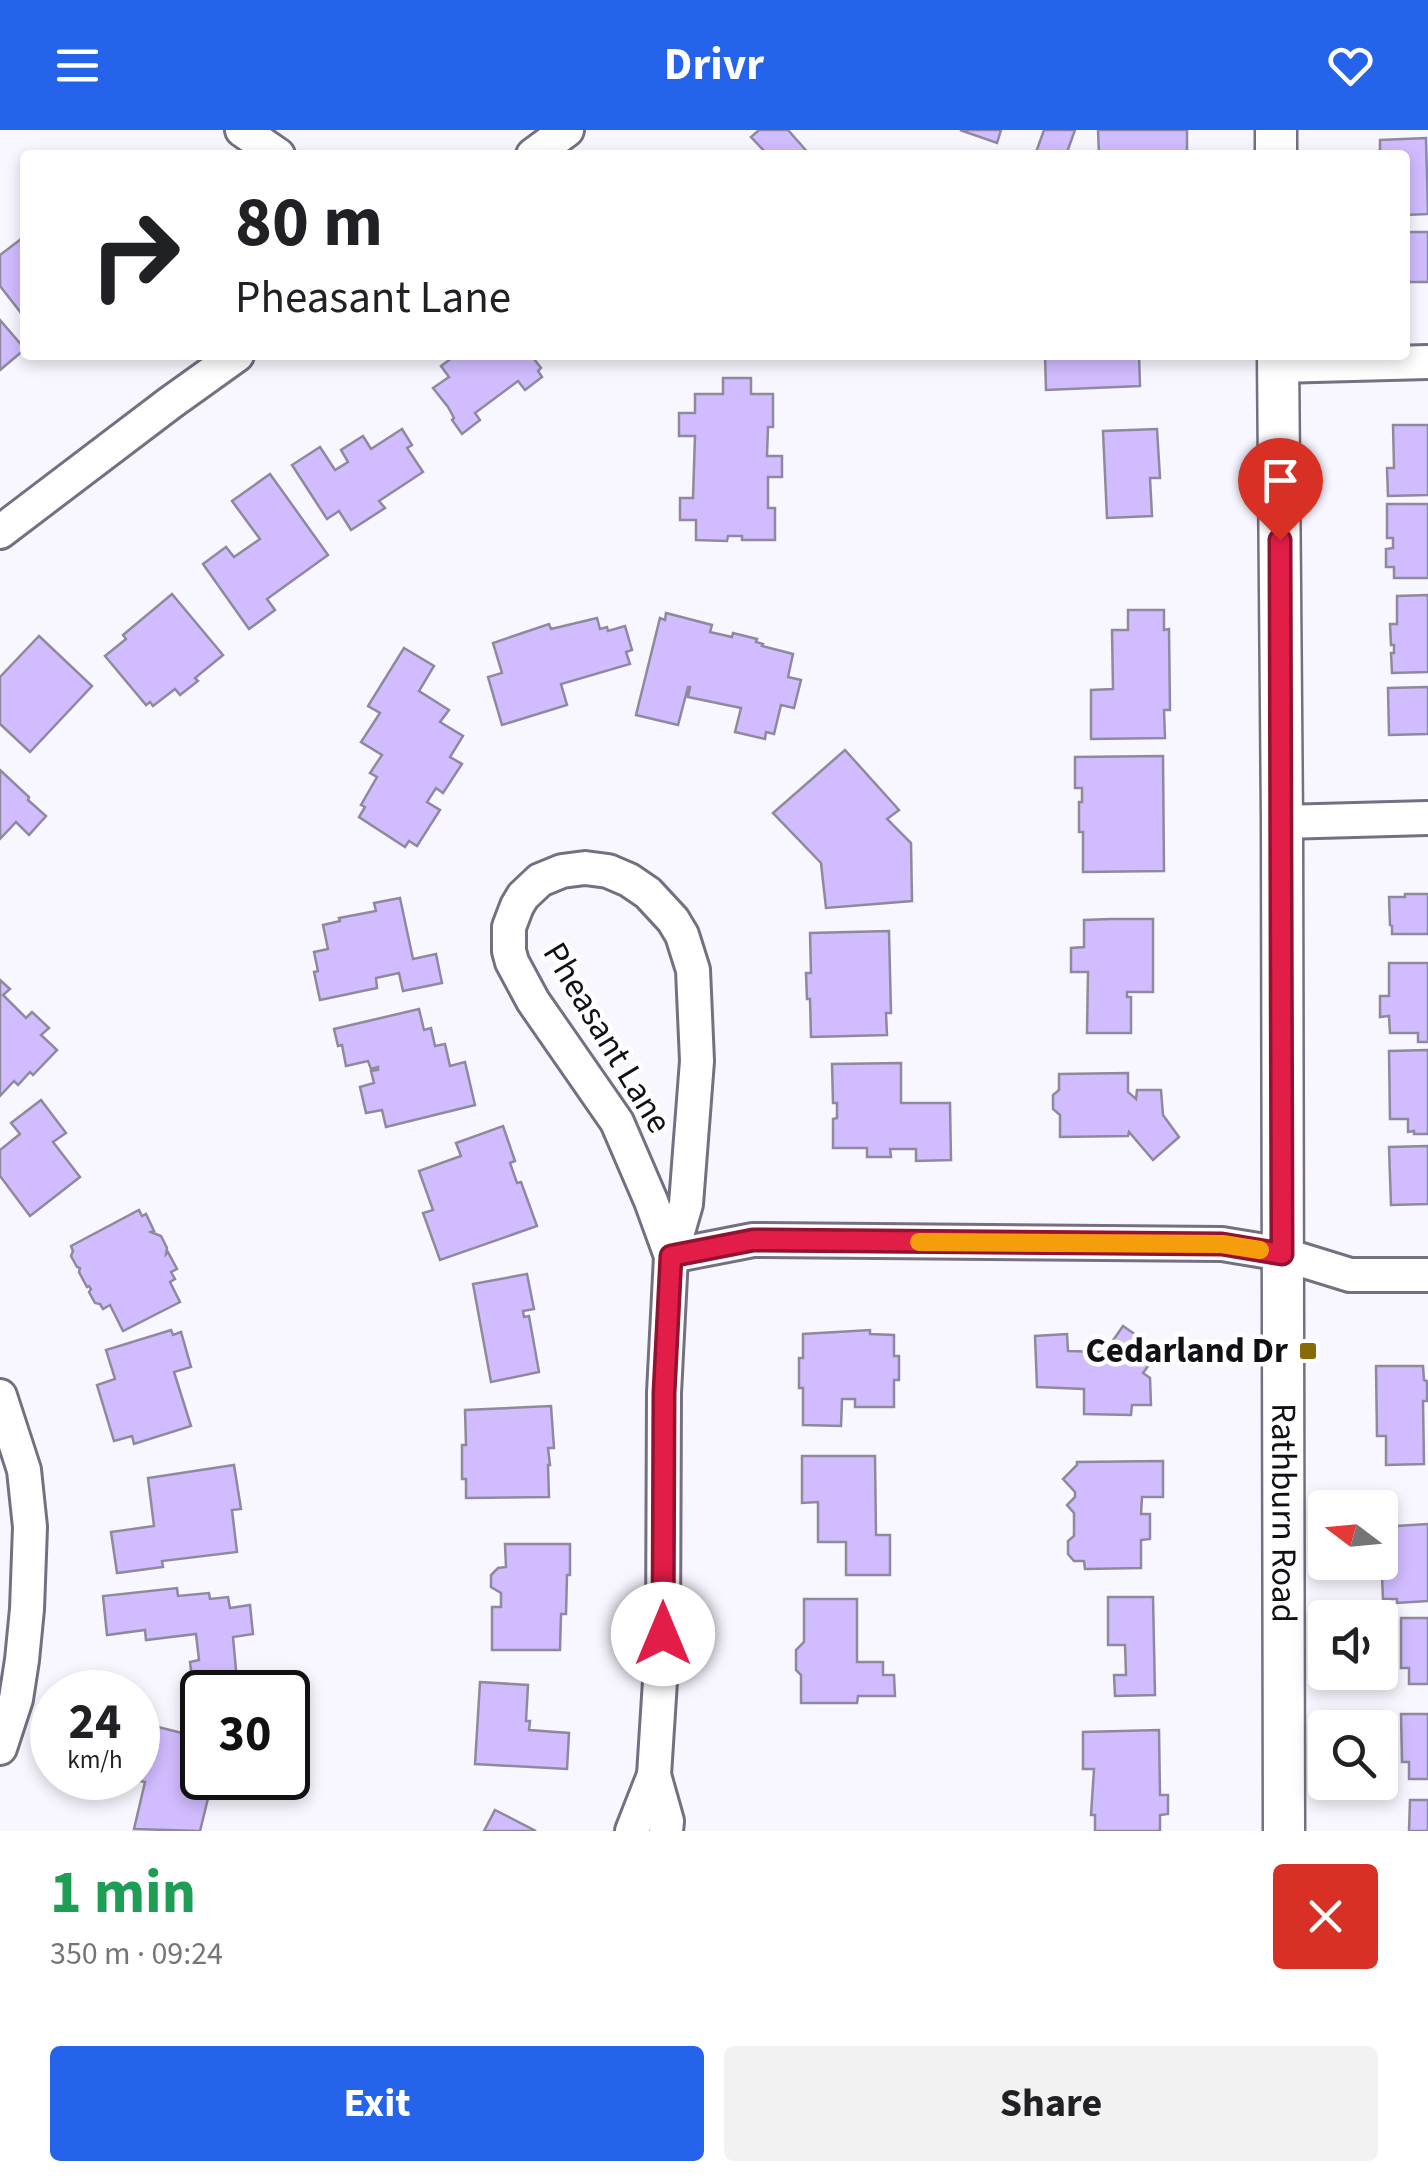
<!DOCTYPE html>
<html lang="en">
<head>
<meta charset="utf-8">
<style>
  :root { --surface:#fff; --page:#f2f2f2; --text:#202124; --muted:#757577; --accent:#2563eb }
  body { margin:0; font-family:"Source Sans 3",sans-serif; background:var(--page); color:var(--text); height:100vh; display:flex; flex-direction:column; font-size:38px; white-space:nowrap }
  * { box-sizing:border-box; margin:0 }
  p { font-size:32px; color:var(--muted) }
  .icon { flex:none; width:55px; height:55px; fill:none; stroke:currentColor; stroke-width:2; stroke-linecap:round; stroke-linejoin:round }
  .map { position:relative; height:1701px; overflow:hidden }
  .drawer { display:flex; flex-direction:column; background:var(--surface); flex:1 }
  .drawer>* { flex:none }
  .banner { position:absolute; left:20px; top:20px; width:1390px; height:210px; border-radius:10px; box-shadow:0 5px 15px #0003; background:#fff; color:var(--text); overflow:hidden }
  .needle { width:65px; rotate:286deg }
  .controls { position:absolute; left:1308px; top:1360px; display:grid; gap:20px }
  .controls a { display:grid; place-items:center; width:90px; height:90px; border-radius:10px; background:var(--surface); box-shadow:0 5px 15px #0003; font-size:50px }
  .speed { position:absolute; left:30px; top:1540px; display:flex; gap:20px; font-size:50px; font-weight:700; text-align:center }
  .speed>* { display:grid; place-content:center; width:130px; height:130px; border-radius:50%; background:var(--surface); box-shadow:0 5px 15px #0003; line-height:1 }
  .speed small { font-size:25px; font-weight:400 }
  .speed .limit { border:5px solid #111; border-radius:15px; background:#fff; color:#111 }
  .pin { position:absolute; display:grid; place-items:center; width:85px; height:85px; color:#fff; margin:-102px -42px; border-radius:50% 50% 50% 0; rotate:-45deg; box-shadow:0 0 10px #0007 }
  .pin .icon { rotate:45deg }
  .me { position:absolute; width:110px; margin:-55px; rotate:0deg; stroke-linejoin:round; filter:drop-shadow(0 0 8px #0008) }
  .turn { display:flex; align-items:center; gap:35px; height:210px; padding:0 50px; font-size:45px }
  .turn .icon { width:130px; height:130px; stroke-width:2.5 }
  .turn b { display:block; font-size:70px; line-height:85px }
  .round { display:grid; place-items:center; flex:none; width:105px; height:105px; border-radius:10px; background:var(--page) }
  .headline { display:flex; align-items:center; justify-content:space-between; height:170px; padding:0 50px }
  h1 { font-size:60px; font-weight:700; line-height:75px; color:#1e9e55 }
  .cta { display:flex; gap:20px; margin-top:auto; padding:20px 50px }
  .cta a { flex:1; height:115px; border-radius:10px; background:var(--accent); color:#fff; font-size:40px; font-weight:700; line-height:115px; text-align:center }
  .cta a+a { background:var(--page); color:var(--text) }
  header { display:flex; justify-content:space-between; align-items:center; height:130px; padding:0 50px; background:var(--accent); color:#fff; font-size:45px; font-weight:700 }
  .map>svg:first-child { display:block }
</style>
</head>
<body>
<header><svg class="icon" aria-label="menu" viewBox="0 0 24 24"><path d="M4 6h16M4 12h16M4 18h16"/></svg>Drivr<svg class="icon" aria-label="heart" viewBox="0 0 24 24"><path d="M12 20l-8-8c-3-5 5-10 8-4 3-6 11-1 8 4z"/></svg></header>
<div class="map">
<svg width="1428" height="1701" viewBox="0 0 1428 1701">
  <rect width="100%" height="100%" fill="#f8f6ff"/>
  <!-- building -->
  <g fill="#d1bcff" stroke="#8f899d" stroke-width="2.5">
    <path d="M 759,0 L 788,0 L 810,25 L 768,25 L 751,7 Z"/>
    <path d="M 960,0 L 1001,0 L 997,13 Z"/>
    <path d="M 1044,0 L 1075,0 L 1066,25 L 1035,25 Z"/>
    <path d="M 1098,0 L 1187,0 L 1187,25 L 1099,25 Z"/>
    <path d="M 1426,8 L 1428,84 L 1405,85 L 1405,25 L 1380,25 L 1380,10 Z"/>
    <rect x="1405" y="102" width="23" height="50"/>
    <path d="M 25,106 L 25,188 L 0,156 L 0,125 Z"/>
    <path d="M 0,190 L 25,219 L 0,240 Z"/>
    <path d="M 531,225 L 541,238 L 538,241 L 542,247 L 525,260 L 518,251 L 475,283 L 480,290 L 462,304 L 452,290 L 454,288 L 448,277 L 433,258 L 449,247 L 441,236 L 456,225 Z"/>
    <path d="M 1045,225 L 1139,225 L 1140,256 L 1046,260 Z"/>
    <path d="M 723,248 L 751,248 L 751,264 L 773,264 L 773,297 L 768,297 L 767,326 L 782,326 L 782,347 L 768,347 L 768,378 L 775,378 L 775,410 L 742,410 L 742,406 L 728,406 L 727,411 L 696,410 L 696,390 L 680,390 L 680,368 L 693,368 L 695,306 L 679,306 L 679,283 L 695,283 L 695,264 L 723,264 Z"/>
    <path d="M 1393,295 L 1428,295 L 1428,365 L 1388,366 L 1387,338 L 1394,338 Z"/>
    <path d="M 402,299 L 412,315 L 407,318 L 423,342 L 379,371 L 385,378 L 351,400 L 339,381 L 327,389 L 292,335 L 320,317 L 335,340 L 348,332 L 341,320 L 363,306 L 371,319 Z"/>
    <path d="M 1157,299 L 1160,348 L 1150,348 L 1152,386 L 1107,388 L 1103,301 Z"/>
    <path d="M 270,344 L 328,425 L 267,469 L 275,480 L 249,499 L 203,434 L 226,417 L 234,427 L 260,409 L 232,371 Z"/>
    <path d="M 1387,374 L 1428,374 L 1428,448 L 1394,448 L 1394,437 L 1386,437 L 1386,419 L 1393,418 L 1393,408 L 1387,408 Z"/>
    <path d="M 172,464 L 223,525 L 195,548 L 198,551 L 180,565 L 175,559 L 153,576 L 150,572 L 146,575 L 105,526 L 126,509 L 123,505 Z"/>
    <path d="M 1428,465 L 1428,542 L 1392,543 L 1391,523 L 1394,523 L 1394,515 L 1391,515 L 1390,494 L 1397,494 L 1397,466 Z"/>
    <path d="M 1128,480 L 1164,480 L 1164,500 L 1169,499 L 1170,580 L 1164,580 L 1165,608 L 1091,609 L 1091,560 L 1113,559 L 1112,500 L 1128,500 Z"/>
    <path d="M 666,483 L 712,495 L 710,502 L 732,507 L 733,503 L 757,509 L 756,512 L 763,514 L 762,516 L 793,524 L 788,547 L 801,550 L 794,578 L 781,575 L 774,604 L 766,602 L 765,609 L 735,602 L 741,578 L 688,567 L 690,557 L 688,557 L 678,595 L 636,585 L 660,488 L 665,490 Z"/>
    <path d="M 597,488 L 600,499 L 607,497 L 608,501 L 625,496 L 632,520 L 626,522 L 630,534 L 561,554 L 567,575 L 502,595 L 488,547 L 502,543 L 493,513 L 549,494 L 551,499 Z"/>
    <path d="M 39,506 L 92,556 L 30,622 L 0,594 L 0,547 Z"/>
    <path d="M 404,518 L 434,536 L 419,561 L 449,580 L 440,592 L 463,606 L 450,627 L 462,634 L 443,663 L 436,658 L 427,672 L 440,680 L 417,716 L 409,711 L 405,717 L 359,687 L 365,677 L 361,675 L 377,647 L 370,643 L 382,625 L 361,612 L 380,583 L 368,576 Z"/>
    <path d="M 1428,557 L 1428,604 L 1389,605 L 1388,558 Z"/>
    <path d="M 845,620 L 899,680 L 887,689 L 911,713 L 912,771 L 826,778 L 821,733 L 773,683 Z"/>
    <path d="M 1163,626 L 1164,741 L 1083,742 L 1083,702 L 1079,702 L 1079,672 L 1082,672 L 1082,658 L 1075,658 L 1075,627 Z"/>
    <path d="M 0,640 L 29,667 L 28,670 L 46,686 L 29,705 L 16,692 L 0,709 Z"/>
    <path d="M 1405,764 L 1428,764 L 1428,804 L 1392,804 L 1392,796 L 1390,795 L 1389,767 L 1405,767 Z"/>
    <path d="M 400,768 L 413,829 L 436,824 L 442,853 L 403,861 L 399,843 L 376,848 L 377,858 L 320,870 L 314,842 L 318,841 L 314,822 L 328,819 L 323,795 L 340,791 L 339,788 L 376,781 L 374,773 Z"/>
    <path d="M 1111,789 L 1153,789 L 1153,862 L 1127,862 L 1127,867 L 1131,867 L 1131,903 L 1087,903 L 1088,842 L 1071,842 L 1071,818 L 1084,817 L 1084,790 Z"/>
    <path d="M 889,801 L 891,883 L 886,883 L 887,905 L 811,907 L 810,869 L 807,869 L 806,843 L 811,843 L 810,803 Z"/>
    <path d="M 1389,833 L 1428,833 L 1428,912 L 1418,912 L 1418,903 L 1390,903 L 1389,886 L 1380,887 L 1380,866 L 1389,866 Z"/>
    <path d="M 0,850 L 10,859 L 3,865 L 26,888 L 32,882 L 49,898 L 41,905 L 57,920 L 33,945 L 30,942 L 18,955 L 14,951 L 0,966 Z"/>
    <path d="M 419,879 L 424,900 L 431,898 L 435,916 L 445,914 L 450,936 L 465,932 L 475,975 L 386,997 L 382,980 L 366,983 L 360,957 L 374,953 L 371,941 L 378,940 L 378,937 L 371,939 L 368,931 L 346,936 L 342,915 L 338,916 L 334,899 Z"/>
    <path d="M 1428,920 L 1428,1004 L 1414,1004 L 1414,1001 L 1408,1002 L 1408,989 L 1390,989 L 1389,921 Z"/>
    <path d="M 901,933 L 901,973 L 950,973 L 951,1030 L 916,1031 L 916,1019 L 890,1019 L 891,1027 L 867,1027 L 867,1018 L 833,1018 L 833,989 L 837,988 L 837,973 L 833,973 L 832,934 Z"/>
    <path d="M 1128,943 L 1128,962 L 1136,969 L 1137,960 L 1161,960 L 1163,985 L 1179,1007 L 1153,1030 L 1129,1002 L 1128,1006 L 1060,1007 L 1060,985 L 1053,979 L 1053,965 L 1059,960 L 1059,944 Z"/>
    <path d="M 41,970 L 66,1003 L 53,1012 L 80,1047 L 30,1086 L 0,1046 L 0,1020 L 20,1004 L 11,993 Z"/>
    <path d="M 503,996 L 515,1031 L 510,1033 L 517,1053 L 521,1052 L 537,1096 L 440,1130 L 423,1083 L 433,1080 L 419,1041 L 461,1026 L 456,1013 Z"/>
    <path d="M 1428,1016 L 1428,1074 L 1391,1075 L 1389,1017 Z"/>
    <path d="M 139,1080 L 142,1086 L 146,1084 L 154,1101 L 151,1102 L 161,1106 L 167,1118 L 166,1124 L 168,1122 L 177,1139 L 171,1142 L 175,1149 L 170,1152 L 180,1172 L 123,1201 L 110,1175 L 103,1179 L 100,1174 L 95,1173 L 89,1162 L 91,1159 L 89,1156 L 87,1157 L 79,1142 L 80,1138 L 77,1137 L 71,1126 L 73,1121 L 71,1116 Z"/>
    <path d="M 527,1144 L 534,1179 L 523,1181 L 524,1187 L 529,1186 L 539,1242 L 491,1252 L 473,1154 Z"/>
    <path d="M 1123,1196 L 1159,1221 L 1143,1243 L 1150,1248 L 1151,1275 L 1132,1275 L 1131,1285 L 1084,1284 L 1084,1259 L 1037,1257 L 1035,1206 L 1067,1204 L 1068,1221 L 1105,1222 Z"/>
    <path d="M 171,1200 L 173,1205 L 181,1202 L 191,1237 L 174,1242 L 191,1296 L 134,1314 L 132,1306 L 114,1311 L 97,1255 L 115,1249 L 106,1220 Z"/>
    <path d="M 870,1200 L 870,1204 L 894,1205 L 894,1226 L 899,1226 L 899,1250 L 894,1250 L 894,1277 L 855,1277 L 855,1269 L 842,1269 L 841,1296 L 803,1295 L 803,1258 L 799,1258 L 799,1228 L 803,1228 L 803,1204 Z"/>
    <path d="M 1376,1236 L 1423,1236 L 1424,1250 L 1427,1251 L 1427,1271 L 1423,1271 L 1424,1334 L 1386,1335 L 1386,1306 L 1377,1306 Z"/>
    <path d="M 551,1276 L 554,1318 L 548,1318 L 550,1335 L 548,1335 L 549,1367 L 466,1368 L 466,1349 L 462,1349 L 462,1315 L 466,1315 L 465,1280 Z"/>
    <path d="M 802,1326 L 875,1326 L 876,1405 L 890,1405 L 890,1445 L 846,1445 L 846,1412 L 818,1412 L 818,1372 L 802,1373 Z"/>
    <path d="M 1163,1331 L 1163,1367 L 1142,1367 L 1141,1384 L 1150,1384 L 1150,1409 L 1141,1410 L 1141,1438 L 1085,1439 L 1084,1431 L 1074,1431 L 1068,1424 L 1068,1411 L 1074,1406 L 1074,1383 L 1067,1375 L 1075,1367 L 1075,1362 L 1063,1349 L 1077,1335 L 1077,1332 Z"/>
    <path d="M 234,1335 L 241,1379 L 232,1380 L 237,1422 L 162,1431 L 163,1437 L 117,1443 L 111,1402 L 154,1396 L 148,1348 Z"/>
    <path d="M 1428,1394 L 1428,1471 L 1397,1473 L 1397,1469 L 1383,1469 L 1382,1446 L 1395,1445 L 1395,1436 L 1382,1437 L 1380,1397 Z"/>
    <path d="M 505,1414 L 570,1414 L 570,1445 L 567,1445 L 566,1484 L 561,1484 L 560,1520 L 492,1520 L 492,1477 L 501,1477 L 501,1463 L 491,1457 L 491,1445 L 498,1438 L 506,1437 Z"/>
    <path d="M 177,1458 L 178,1466 L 209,1463 L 210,1469 L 228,1467 L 230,1478 L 250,1475 L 253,1504 L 233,1507 L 238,1562 L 202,1562 L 202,1573 L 195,1573 L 190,1532 L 199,1530 L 196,1504 L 146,1510 L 145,1500 L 107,1505 L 103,1466 Z"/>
    <path d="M 1108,1467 L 1153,1467 L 1155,1565 L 1115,1566 L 1114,1545 L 1126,1545 L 1125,1515 L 1108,1515 Z"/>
    <path d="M 804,1469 L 857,1469 L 857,1532 L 883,1532 L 883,1545 L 894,1545 L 895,1566 L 858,1566 L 857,1573 L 801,1573 L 801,1545 L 796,1540 L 796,1520 L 804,1512 Z"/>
    <path d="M 1401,1488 L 1428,1488 L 1428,1554 L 1409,1554 L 1409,1538 L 1401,1538 Z"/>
    <path d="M 480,1552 L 528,1555 L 526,1591 L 530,1591 L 529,1600 L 569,1603 L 567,1639 L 475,1634 Z"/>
    <path d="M 1401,1584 L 1428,1584 L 1428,1649 L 1409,1649 L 1409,1632 L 1402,1632 Z"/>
    <path d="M 142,1593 L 202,1608 L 202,1648 L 213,1648 L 200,1701 L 134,1699 L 145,1652 L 130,1649 L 138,1648 L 138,1613 Z"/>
    <path d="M 1159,1600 L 1160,1665 L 1168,1665 L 1168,1684 L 1160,1685 L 1160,1701 L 1095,1701 L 1095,1685 L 1091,1685 L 1094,1639 L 1083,1639 L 1083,1602 Z"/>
    <path d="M 1410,1670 L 1428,1670 L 1428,1701 L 1409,1701 Z"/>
    <path d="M 495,1680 L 536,1701 L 484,1701 Z"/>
  </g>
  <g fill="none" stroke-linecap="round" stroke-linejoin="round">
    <defs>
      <g id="minor">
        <path d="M 242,0 L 278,25"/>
        <path d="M 533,25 L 567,0"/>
        <path d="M 1278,236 L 1428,232"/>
        <path d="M 0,402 L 170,273 L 237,225"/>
        <path d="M 1282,692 L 1428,688"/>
        <path d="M 0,1266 L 24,1340 L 30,1397 L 27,1479 L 22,1530 L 16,1569 L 0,1618"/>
        <path d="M 654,1645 L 667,1691 L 666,1701"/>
        <path d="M 632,1701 L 654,1645 L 663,1504 L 664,1263 L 671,1126 L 686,1074 L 697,931 L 693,840 L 682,805 L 673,790 L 648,763 L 629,750 L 608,741 L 585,738 L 562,741 L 540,750 L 523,766 L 517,776 L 509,797 L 509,821 L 512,832 L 533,871 L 617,992 L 651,1071 L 671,1126 L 753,1110 L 1222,1114 L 1282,1124 L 1350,1145 L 1428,1145"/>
      </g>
      <g id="tertiary">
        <path d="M 1276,0 L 1276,25"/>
        <path id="s1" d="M 1278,225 L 1282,692 L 1284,1701"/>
      </g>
    </defs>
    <!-- minor casing -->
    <use href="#minor" stroke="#756f82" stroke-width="38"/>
    <!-- tertiary casing -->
    <use href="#tertiary" stroke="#756f82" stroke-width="45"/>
    <!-- minor -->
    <use href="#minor" stroke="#fff" stroke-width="32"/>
    <!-- tertiary -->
    <use href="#tertiary" stroke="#fff" stroke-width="40"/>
  </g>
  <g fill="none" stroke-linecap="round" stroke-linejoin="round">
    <defs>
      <path id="route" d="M 663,1504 L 664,1263 L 671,1126 L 753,1110 L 1222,1114 L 1282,1124 L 1280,410"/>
    </defs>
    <!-- route casing -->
    <use href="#route" stroke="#92132f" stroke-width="25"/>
    <!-- route -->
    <use href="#route" stroke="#e11d48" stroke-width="18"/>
    <!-- slow -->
    <path stroke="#f59e0b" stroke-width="18" d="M 919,1112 L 1222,1114 L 1260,1120"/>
  </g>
  <!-- markers -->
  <rect fill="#886b09" stroke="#fff" stroke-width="4" x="1298" y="1211" width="20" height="20" rx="5"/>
  <g text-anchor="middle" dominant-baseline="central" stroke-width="9" stroke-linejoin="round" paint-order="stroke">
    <!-- street labels -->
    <g font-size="35" fill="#121017" stroke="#fff">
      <text transform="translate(607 908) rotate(59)">Pheasant Lane</text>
      <text stroke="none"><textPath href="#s1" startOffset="1158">Rathburn Road</textPath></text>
    </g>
    <!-- poi labels -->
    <g font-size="35" font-weight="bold" fill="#121017" stroke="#fff" text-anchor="end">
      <text x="1288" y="1221">Cedarland Dr</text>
    </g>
  </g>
</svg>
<div class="controls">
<a><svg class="needle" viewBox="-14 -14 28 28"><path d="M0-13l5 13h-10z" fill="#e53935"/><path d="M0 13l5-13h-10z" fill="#757577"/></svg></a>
<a><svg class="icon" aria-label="sound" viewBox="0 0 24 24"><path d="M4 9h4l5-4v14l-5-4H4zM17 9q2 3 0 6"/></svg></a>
<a><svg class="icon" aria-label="search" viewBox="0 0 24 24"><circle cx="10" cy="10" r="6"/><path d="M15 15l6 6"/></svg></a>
</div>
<div class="speed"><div>24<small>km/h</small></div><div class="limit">30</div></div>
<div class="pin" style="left:1280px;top:410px;background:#d93025"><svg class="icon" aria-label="arrive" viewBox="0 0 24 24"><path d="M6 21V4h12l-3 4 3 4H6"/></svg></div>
<svg class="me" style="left:663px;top:1504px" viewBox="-20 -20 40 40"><circle r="19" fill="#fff"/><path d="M0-13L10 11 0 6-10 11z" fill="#e11d48"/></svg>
<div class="banner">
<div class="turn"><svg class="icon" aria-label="right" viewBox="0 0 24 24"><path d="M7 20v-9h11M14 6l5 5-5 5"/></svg><div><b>80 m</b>Pheasant Lane</div></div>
</div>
</div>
<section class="drawer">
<div class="headline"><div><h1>1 min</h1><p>350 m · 09:24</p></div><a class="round" style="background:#d93025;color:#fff"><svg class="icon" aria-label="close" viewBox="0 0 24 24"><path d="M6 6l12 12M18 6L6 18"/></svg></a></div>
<div class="cta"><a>Exit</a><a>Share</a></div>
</section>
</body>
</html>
